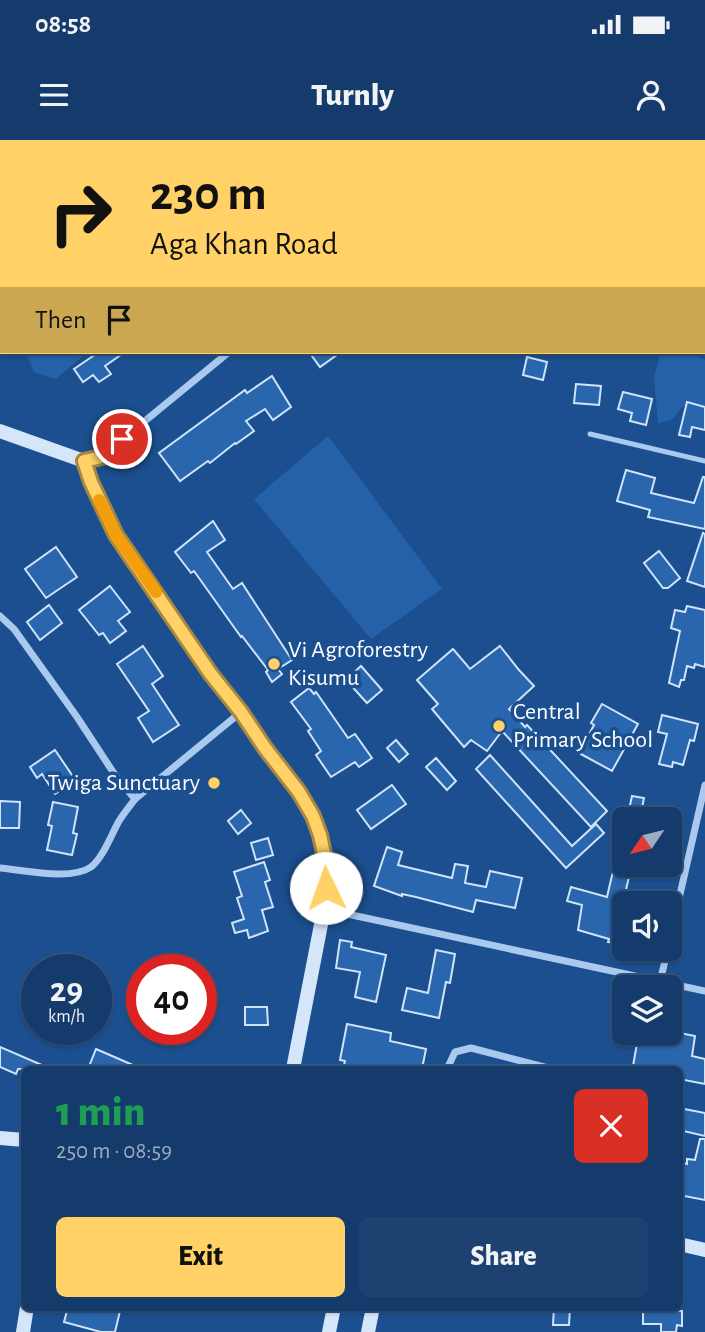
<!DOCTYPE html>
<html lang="en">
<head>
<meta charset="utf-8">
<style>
  :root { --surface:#143b6b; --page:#1d4271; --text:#f1f3f6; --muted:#9dadc1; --line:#33557e; --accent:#ffd166 }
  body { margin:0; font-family:"Alegreya Sans",sans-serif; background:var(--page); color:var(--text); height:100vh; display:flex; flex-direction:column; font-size:26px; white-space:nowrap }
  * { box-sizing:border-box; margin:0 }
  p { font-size:23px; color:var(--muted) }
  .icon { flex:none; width:38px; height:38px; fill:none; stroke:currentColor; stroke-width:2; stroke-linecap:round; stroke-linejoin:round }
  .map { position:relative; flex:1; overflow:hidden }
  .panel { position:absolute; left:21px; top:926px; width:662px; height:245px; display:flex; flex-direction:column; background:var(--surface); border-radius:10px; box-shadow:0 2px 5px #0004,0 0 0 2px var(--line) }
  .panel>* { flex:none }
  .guide { position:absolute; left:0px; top:0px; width:705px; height:214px; box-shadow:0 2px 5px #0004,0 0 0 2px var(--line); background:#ffd166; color:#111; overflow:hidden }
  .needle { width:46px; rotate:235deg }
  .tools { position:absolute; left:612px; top:667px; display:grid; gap:14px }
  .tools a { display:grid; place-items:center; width:70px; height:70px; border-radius:10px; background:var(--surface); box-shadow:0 2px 5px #0004,0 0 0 2px var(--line); font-size:35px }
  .speed { position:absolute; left:21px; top:814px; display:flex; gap:14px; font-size:35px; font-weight:700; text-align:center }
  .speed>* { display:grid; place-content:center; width:91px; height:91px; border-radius:50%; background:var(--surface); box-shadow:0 2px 5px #0004,0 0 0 2px var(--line); line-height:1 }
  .speed small { font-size:18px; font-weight:400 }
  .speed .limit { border:10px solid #d22; background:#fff; color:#111 }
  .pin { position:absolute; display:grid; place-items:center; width:60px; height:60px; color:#fff; margin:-30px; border:4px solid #fff; border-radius:50%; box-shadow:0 2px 7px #0007 }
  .me { position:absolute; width:77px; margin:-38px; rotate:357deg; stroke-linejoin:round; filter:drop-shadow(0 0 5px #0008) }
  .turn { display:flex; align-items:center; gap:24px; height:147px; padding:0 35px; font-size:32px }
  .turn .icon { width:91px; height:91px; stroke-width:2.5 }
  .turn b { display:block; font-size:49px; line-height:60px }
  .then { display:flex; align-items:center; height:66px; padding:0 35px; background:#0003; gap:14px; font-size:26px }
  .round { display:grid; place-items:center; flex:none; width:74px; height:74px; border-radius:10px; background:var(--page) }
  .overview { display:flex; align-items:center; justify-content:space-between; height:119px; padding:0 35px }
  h1 { font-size:42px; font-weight:800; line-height:52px; color:#1e9e55 }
  .cta { display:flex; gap:14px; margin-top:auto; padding:14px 35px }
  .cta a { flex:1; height:80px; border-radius:10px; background:var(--accent); color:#111; font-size:28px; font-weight:800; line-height:80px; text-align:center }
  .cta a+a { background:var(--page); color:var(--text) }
  .status { display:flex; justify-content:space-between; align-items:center; height:49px; padding:0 35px; background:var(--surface); direction:ltr }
  .status svg { height:19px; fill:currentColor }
  header { display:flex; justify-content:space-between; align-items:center; height:91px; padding:0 35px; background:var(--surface); font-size:32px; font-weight:800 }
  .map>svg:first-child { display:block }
</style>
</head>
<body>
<div class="status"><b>08:58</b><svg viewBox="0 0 49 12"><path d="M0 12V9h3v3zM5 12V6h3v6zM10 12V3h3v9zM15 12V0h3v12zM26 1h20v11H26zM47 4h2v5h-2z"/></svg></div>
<header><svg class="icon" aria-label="menu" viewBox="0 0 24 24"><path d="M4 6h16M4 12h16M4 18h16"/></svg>Turnly<svg class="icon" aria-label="person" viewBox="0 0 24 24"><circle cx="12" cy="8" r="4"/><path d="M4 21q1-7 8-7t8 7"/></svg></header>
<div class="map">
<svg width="705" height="1192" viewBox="0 0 705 1192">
  <rect width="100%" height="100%" fill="#1b4f8f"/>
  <!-- green -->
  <g fill="#2461a8">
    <path d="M 25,212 L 88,212 L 56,239 L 34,232 Z"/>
    <path d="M 661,212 L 692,212 L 705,220 L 705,270 L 690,263 L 680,269 L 673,279 L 658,284 L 654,236 Z"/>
    <path d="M 328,296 L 442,449 L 371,499 L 254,359 Z"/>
  </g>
  <!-- building -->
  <g fill="#2a66ad" stroke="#cfe3fa" stroke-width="2">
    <path d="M 99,212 L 125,212 L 105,226 L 111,234 L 99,242 L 93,235 L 83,242 L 74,229 Z"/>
    <path d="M 309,212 L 341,212 L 320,227 Z"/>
    <path d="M 527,217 L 547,222 L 543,240 L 523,235 Z"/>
    <path d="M 272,236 L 291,267 L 273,280 L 265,269 L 246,281 L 254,291 L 236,304 L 235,303 L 210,323 L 208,321 L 180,341 L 159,313 L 245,250 L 247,253 Z"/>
    <path d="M 576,244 L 601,246 L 599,265 L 574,263 Z"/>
    <path d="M 623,252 L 652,259 L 646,285 L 630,281 L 632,273 L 618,269 Z"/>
    <path d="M 687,262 L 705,267 L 705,290 L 692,287 L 690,297 L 679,295 Z"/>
    <path d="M 626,330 L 655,338 L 651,353 L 694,363 L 703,337 L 705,337 L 705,389 L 648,377 L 650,370 L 617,361 Z"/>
    <path d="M 213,381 L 225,400 L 207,412 L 233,449 L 242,443 L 292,520 L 278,529 L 282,534 L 272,542 L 266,532 L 268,530 L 242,496 L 241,497 L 194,431 L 191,433 L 175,412 Z"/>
    <path d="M 703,393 L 705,394 L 705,447 L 687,441 Z"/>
    <path d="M 56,407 L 77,437 L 46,458 L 25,429 Z"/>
    <path d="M 659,411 L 680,438 L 668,448 L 663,448 L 644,423 Z"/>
    <path d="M 110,446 L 130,472 L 118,481 L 126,491 L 110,503 L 103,493 L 99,495 L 79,470 Z"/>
    <path d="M 49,465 L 62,483 L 40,500 L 27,482 Z"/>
    <path d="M 687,466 L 705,470 L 705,527 L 695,524 L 694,528 L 687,526 L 684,540 L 681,540 L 679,547 L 669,543 L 680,491 L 671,488 L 675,470 L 685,472 Z"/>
    <path d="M 143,506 L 163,536 L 152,544 L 179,585 L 153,602 L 138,578 L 149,571 L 117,524 Z"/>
    <path d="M 500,506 L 519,530 L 534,546 L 509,569 L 525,587 L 527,585 L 607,671 L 591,687 L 502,591 L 487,611 L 471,600 L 464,607 L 432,569 L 438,564 L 417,540 L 453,509 L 470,529 Z"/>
    <path d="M 361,526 L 382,550 L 367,563 L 346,540 Z"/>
    <path d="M 309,548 L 314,554 L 316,552 L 348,598 L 355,594 L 372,618 L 359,627 L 355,622 L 331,637 L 316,615 L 321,611 L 308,591 L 311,589 L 291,562 Z"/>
    <path d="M 602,564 L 638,584 L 612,631 L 579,613 L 594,585 L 591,583 Z"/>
    <path d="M 662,575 L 698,584 L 694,601 L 690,600 L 683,625 L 673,622 L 672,627 L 659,624 L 667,594 L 658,592 Z"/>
    <path d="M 396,600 L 408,614 L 399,622 L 387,608 Z"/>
    <path d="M 55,610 L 76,641 L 55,654 L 42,634 L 37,638 L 30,627 Z"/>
    <path d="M 490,615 L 572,706 L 596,684 L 604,693 L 566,728 L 476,629 Z"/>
    <path d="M 436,618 L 456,641 L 447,650 L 426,627 Z"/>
    <path d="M 392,645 L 406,664 L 371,689 L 357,670 Z"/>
    <path d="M 632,656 L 644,658 L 642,668 L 670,674 L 669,679 L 627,679 Z"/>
    <path d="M 0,661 L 20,662 L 19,688 L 0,688 Z"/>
    <path d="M 53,662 L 78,667 L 73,693 L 77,694 L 72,715 L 47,710 L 52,686 L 48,685 Z"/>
    <path d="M 241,670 L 251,683 L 238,694 L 228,681 Z"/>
    <path d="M 268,698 L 273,715 L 256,720 L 251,703 Z"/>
    <path d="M 620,701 L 625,701 L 625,724 L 632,724 L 625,754 L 625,805 L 608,802 L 609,799 L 578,790 L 582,765 L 567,761 L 571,747 L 607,757 Z"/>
    <path d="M 387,707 L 402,712 L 398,725 L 452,738 L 455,724 L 468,726 L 465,743 L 486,747 L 490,731 L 522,738 L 515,768 L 476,760 L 473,772 L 416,757 L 402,754 L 402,756 L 374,746 Z"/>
    <path d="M 264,722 L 270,740 L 265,742 L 273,767 L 262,770 L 268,791 L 249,798 L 247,790 L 235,793 L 232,783 L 244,779 L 237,758 L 242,756 L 234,732 Z"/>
    <path d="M 340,800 L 352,802 L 351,807 L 386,815 L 376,862 L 355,857 L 360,832 L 336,828 Z"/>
    <path d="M 436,810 L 455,814 L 450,843 L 446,842 L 439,878 L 402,870 L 407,848 L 428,853 Z"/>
    <path d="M 96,862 L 111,868 L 106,880 L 96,877 Z"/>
    <path d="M 245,867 L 267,867 L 268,885 L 245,885 Z"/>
    <path d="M 347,884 L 391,893 L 390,901 L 426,909 L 422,929 L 343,929 L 345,921 L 340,920 Z"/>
    <path d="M 670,891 L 695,896 L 692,916 L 705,919 L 705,944 L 679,939 L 679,929 L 649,929 L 633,926 L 639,892 L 670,899 Z"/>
    <path d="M 0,907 L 51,929 L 18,929 L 16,934 L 0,927 Z"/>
    <path d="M 96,909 L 142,929 L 88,929 Z"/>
    <path d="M 679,968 L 705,973 L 705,996 L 679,990 Z"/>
    <path d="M 700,999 L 705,999 L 705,1060 L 679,1055 L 679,1022 L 687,1024 L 687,1019 L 695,1020 Z"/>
    <path d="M 68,1167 L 121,1167 L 115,1192 L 101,1192 L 64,1182 Z"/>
    <path d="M 554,1167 L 570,1167 L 569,1185 L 553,1185 Z"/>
    <path d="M 643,1167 L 677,1167 L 676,1171 L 682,1171 L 682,1186 L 677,1185 L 676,1192 L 661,1192 L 661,1184 L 643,1184 Z"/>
  </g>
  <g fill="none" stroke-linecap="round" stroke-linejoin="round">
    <!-- lane -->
    <g stroke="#a9c9ee" stroke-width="5">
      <path d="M 181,0 L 182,2"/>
      <path d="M 188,0 L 189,2"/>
      <path d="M 449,0 L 450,2"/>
      <path d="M 602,2 L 602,0"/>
      <path d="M 590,294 L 705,321"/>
    </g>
    <!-- street -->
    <g stroke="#a9c9ee" stroke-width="7">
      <path d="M 278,2 L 281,0"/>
      <path d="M 0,160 L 2,160"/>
      <path d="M 704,167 L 705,168"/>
      <path d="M 85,321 L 106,316 L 123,299 L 229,212"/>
      <path d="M 0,476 L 14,489 L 77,577 L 117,638 L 135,659 L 241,572"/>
      <path d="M 0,728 C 24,730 71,741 91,727 C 104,716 111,695 119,681 C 124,673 130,666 135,659"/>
      <path d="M 324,769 L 705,851"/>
      <path d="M 670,798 L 705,645"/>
      <path d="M 660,842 L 668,808"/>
      <path d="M 447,929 L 455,912 L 471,908 L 552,929"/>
    </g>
    <!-- secondary -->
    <g stroke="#d6e6fa" stroke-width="14">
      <path d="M 0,291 L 84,321 L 91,342 L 116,395 L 210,533 L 241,572 L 265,608 L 299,652 L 313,676 L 320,695 L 327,728 L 324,769 L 293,929"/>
      <path d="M 0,998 L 24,1000"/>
      <path d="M 679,1104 L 705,1110"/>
      <path d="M 23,1192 L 27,1167"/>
      <path d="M 329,1192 L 334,1167"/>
      <path d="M 368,1192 L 373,1167"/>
    </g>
  </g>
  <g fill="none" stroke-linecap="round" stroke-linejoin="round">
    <defs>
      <path id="route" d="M 122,299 L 106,316 L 84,321 L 91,342 L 116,395 L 210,533 L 241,572 L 265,608 L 299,652 L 313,676 L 320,695 L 327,728 L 326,748"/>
    </defs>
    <!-- route casing -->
    <use href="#route" stroke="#a68842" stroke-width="18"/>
    <!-- route -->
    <use href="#route" stroke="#ffd166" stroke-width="12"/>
    <!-- slow -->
    <path stroke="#f59e0b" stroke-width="12" d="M 99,360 L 116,395 L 156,452"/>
  </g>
  <!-- markers -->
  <g fill="#ffd166" stroke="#1b4f8f" stroke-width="2.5">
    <circle cx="274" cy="524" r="7"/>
    <circle cx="499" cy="586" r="7"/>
    <circle cx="214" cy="643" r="7"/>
  </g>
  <g text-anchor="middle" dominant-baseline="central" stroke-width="7" stroke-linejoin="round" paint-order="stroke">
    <!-- poi labels -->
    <g font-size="24" fill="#fff" stroke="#1b4f8f" text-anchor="start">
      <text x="288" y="510">Vi Agroforestry<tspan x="288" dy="28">Kisumu</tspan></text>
      <text x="513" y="572">Central<tspan x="513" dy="28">Primary School</tspan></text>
      <text x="200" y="643" text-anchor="end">Twiga Sunctuary</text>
    </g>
  </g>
</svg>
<div class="tools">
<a><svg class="needle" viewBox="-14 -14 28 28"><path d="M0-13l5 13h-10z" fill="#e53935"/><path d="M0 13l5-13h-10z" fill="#9dadc1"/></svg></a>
<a><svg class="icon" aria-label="sound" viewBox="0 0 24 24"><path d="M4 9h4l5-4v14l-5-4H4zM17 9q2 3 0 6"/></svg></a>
<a><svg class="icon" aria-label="layers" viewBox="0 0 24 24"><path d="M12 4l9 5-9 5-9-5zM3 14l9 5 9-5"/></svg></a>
</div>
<div class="speed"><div>29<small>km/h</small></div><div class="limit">40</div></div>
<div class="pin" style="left:122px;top:299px;background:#d93025"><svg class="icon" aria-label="arrive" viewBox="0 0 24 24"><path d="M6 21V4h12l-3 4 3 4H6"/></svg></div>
<svg class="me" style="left:326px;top:748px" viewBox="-20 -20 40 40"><circle r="19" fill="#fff"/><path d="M0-13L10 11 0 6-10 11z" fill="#ffd166"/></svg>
<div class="guide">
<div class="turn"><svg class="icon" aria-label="right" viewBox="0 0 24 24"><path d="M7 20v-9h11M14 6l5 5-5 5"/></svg><div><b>230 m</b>Aga Khan Road</div></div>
<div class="then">Then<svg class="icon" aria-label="arrive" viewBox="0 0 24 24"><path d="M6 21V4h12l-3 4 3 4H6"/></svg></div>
</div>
<section class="panel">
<div class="overview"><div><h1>1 min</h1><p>250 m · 08:59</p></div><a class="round" style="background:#d93025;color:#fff"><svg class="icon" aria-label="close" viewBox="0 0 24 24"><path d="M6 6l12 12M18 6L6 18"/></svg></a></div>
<div class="cta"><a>Exit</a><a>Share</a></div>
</section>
</div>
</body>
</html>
